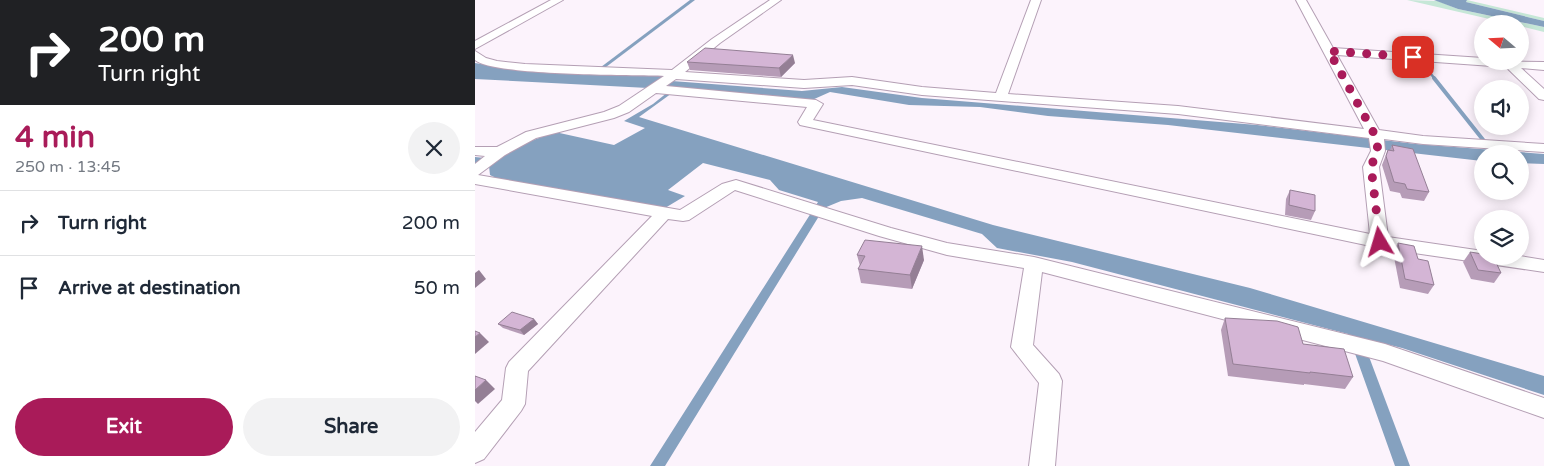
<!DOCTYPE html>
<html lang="en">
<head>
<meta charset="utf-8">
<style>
  :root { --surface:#fff; --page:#f2f2f3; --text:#1f2937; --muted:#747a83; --line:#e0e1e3; --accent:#a91b59 }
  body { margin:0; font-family:"Varela Round",sans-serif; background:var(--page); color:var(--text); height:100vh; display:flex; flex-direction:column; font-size:19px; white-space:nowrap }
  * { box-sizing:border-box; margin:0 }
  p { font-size:16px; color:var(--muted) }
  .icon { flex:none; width:28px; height:28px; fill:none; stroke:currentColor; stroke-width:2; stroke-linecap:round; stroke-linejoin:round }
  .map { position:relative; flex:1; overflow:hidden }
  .details { display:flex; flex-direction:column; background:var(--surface); width:475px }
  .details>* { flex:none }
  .guide { background:#202124; color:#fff; overflow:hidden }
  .needle { width:32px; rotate:289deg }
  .controls { position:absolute; left:999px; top:15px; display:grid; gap:10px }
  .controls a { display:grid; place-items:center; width:55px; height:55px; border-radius:50%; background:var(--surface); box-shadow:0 2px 12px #0003; font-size:25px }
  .pin { position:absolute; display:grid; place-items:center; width:42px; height:42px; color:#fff; margin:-21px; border-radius:10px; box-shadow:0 2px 8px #0006 }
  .me { position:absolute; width:55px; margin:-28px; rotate:353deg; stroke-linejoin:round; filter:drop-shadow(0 0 4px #0008) }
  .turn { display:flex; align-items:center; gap:18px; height:105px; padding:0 15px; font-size:22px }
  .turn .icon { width:65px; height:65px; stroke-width:2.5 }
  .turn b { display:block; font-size:35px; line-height:42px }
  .round { display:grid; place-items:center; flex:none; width:52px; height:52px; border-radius:26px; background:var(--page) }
  .headline { display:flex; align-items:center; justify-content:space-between; height:85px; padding:0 15px }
  h1 { font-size:30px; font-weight:700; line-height:38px; color:var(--accent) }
  .primary-button { display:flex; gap:10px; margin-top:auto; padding:10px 15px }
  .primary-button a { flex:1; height:58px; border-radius:30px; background:var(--accent); color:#fff; font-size:20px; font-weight:700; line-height:58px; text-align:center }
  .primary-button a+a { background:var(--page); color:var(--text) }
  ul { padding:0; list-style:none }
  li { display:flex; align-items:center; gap:15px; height:65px; padding:0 15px; border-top:1px solid var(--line) }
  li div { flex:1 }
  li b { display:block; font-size:19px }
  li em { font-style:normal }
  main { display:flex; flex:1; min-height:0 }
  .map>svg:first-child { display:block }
</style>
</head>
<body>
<main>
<section class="details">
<div class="guide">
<div class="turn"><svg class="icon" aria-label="right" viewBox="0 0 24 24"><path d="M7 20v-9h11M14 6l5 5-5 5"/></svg><div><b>200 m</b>Turn right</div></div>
</div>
<div class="headline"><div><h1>4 min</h1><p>250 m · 13:45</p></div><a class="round"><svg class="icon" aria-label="close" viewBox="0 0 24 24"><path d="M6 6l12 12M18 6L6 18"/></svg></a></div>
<ul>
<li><svg class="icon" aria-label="right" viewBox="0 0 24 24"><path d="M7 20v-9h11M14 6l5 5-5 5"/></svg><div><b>Turn right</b></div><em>200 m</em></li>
<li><svg class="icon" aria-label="arrive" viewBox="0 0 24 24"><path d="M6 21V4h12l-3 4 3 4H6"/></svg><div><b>Arrive at destination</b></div><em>50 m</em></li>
</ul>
<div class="primary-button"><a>Exit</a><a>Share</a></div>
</section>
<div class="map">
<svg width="1069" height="466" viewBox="0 0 1069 466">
  <rect width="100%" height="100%" fill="#fcf3fc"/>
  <!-- green -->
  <g fill="#c6e7d7">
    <path d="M 932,0 L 963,1 L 983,9 L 1069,27 L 1069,32 L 1045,26 L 1045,24 L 1036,24 Z"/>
    <path d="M 992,0 L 1069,18 L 1069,21 L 991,2 Z"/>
  </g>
  <!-- water -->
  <g fill="#85a1bf">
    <path d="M 215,0 L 220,0 L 131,67 L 126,67 Z"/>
    <path d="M 959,0 L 992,0 L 991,2 L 1069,21 L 1069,27 L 983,9 Z"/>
    <path d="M 0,63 L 43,70 L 188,76 L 186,79 L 197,81 L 327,91 L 367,87 L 447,98 L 782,125 L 941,144 L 1069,154 L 1069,164 L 1045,163 L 1045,154 L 1008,154 L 1007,161 L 693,125 L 573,116 L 505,107 L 434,105 L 355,92 L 337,100 L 204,88 L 164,117 L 518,225 L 775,288 L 1069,376 L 1069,395 L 927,348 L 887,338 L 935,466 L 920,466 L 873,334 L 597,262 L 522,248 L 507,234 L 387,198 L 366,201 L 349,208 L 190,466 L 175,466 L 343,202 L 304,190 L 295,180 L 228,163 L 193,190 L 210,196 L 190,208 L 29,182 L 15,175 L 14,166 L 0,166 L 0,157 L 10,158 L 80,132 L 139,145 L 170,128 L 149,121 L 178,104 L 198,88 L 191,86 L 173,88 L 0,79 Z"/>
  </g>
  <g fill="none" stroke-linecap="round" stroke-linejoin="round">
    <!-- stream-far1 -->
    <path stroke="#85a1bf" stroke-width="2.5" d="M 944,59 L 960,79"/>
    <!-- stream -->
    <path stroke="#85a1bf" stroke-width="4" d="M 959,78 L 1009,141"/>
    <defs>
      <g id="street">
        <path d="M 76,0 L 88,0 L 0,49 L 0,41 Z"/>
        <path d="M 295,0 L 306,0 L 245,43 L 210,72 L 329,80 L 377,77 L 447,87 L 521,93 L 556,0 L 566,0 L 533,94 L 703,106 L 889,129 L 821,0 L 831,0 L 858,48 L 1008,58 L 1008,61 L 1069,62 L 1069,70 L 1046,68 L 1069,89 L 1069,100 L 1064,99 L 1031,67 L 862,55 L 904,130 L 948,136 L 1069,144 L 1069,152 L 948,144 L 909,139 L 910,151 L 904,167 L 913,237 L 1008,251 L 1008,256 L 1045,256 L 1069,260 L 1069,272 L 905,248 L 325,125 L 323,122 L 332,107 L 181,93 L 154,112 L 139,118 L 61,138 L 30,155 L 3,175 L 205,210 L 247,184 L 261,180 L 416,228 L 472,243 L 559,257 L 910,344 L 1069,398 L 1069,418 L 908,361 L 567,272 L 558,345 L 584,374 L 587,381 L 580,466 L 554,466 L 564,383 L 536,347 L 549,268 L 472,255 L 404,236 L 260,190 L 214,220 L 208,221 L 193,219 L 53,371 L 50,404 L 46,411 L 9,459 L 0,463 L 0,432 L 27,400 L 31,368 L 34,362 L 177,216 L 0,184 L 0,164 L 10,156 L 0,155 L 0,147 L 22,147 L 51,132 L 129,112 L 144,106 L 189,76 C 157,75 19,76 0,60 L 0,51 L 11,58 L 22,61 L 50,64 L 197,70 L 237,39 ZM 201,79 L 329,88 L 377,85 L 447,95 L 703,114 L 894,138 L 896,151 L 888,167 L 895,234 L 338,120 L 348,104 L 341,100 L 191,86 Z"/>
      </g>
    </defs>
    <!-- street casing -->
    <use href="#street" stroke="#b49fb4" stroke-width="2"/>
    <!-- street -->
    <use href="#street" fill="#fff" fill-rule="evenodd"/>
  </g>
  <!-- wall -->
  <g fill="#b69cb7">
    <path d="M 212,62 L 320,63 L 306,77 L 215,70 Z"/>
    <path d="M 917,145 L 954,192 L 949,201 L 927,198 L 925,193 L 915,191 L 907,165 L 913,150 L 915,150 Z"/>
    <path d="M 815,190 L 840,211 L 836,220 L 810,215 L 811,199 Z"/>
    <path d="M 923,243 L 943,259 L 959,285 L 953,294 L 925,288 L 918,252 Z"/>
    <path d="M 995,252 L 1026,273 L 1019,283 L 996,279 L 988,262 Z"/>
    <path d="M 382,255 L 449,260 L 437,289 L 386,283 L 383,269 L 385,266 Z"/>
    <path d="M 750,318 L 828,344 L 878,377 L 870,389 L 829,384 L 829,385 L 753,376 L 746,330 Z"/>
    <path d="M 59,319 L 63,324 L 49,335 L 28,328 L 23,324 Z"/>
  </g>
  <!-- shaded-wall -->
  <g fill="#947f95">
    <path d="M 318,55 L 320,63 L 306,77 L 304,68 Z"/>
    <path d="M 447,246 L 449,260 L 437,289 L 435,275 Z"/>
    <path d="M 4,270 L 11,279 L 0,288 L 0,273 Z"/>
    <path d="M 59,319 L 63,324 L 49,335 L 45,330 Z"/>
    <path d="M 5,333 L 14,342 L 0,354 L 0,337 Z"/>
    <path d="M 11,380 L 20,389 L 3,404 L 0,401 L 0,390 Z"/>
  </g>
  <!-- building -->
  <g fill="#d4b5d5" stroke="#947f95">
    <path d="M 230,48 L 318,55 L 304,68 L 212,62 Z"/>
    <path d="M 917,145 L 938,149 L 954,192 L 932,189 L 930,184 L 919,182 L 911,156 L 913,150 L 919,151 Z"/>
    <path d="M 815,190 L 840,195 L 840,211 L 814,205 Z"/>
    <path d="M 390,240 L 447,246 L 435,275 L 383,269 L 390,256 L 382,255 Z"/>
    <path d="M 923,243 L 939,246 L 943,259 L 953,261 L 959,285 L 930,279 Z"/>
    <path d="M 995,252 L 1008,254 L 1008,256 L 1018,256 L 1026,273 L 1003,270 Z"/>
    <path d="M 37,312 L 59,319 L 45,330 L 23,324 Z"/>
    <path d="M 750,318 L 802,321 L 823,327 L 828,344 L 869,349 L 878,377 L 835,372 L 835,373 L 758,364 Z"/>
    <path d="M 0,331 L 5,333 L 0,337 Z"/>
    <path d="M 0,376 L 11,380 L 0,390 Z"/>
  </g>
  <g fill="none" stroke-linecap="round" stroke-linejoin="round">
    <!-- route -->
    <path stroke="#a91b59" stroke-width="9" stroke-dasharray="0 16.2" d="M 905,242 L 896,166 L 903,151 L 901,137 L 854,51 L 938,57"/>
  </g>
</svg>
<div class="controls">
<a><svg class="needle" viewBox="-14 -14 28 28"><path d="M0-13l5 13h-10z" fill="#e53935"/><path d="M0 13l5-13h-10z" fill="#747a83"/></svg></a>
<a><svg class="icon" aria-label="sound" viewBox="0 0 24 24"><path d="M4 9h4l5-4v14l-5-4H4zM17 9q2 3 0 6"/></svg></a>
<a><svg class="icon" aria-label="search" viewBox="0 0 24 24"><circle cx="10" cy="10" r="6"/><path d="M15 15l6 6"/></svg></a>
<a><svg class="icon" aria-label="layers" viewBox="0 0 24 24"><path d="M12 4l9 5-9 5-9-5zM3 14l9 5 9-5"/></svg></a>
</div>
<div class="pin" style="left:938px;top:57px;background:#d93025"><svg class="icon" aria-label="arrive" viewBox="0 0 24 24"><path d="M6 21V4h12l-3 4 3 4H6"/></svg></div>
<svg class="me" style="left:905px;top:242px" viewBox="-20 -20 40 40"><path d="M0-17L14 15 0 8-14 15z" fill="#a91b59" stroke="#fff" stroke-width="4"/></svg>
</div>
</main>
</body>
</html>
